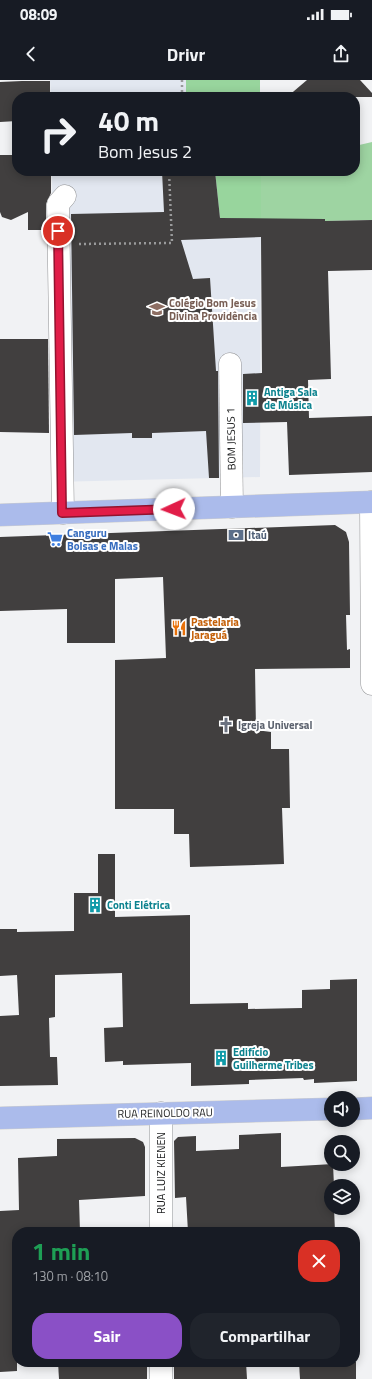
<!DOCTYPE html>
<html lang="pt">
<head>
<meta charset="utf-8">
<style>
  :root { --surface:#171b24; --page:#20242c; --text:#f1f3f6; --muted:#9ea1a6; --accent:#8a50c6 }
  body { margin:0; font-family:"Titillium Web",sans-serif; background:var(--page); color:var(--text); height:100vh; display:flex; flex-direction:column; font-size:15px; white-space:nowrap }
  * { box-sizing:border-box; margin:0 }
  p { font-size:13px; color:var(--muted) }
  .icon { flex:none; width:22px; height:22px; fill:none; stroke:currentColor; stroke-width:2; stroke-linecap:round; stroke-linejoin:round }
  .map { position:relative; flex:1; overflow:hidden }
  .sheet { position:absolute; left:12px; top:1147px; width:348px; height:140px; display:flex; flex-direction:column; background:var(--surface); border-radius:16px; box-shadow:0 2px 10px #0003 }
  .sheet>* { flex:none }
  .hud { position:absolute; left:12px; top:12px; width:348px; height:84px; border-radius:16px; box-shadow:0 2px 10px #0003; background:#171b24; color:var(--text); overflow:hidden }
  .tools { position:absolute; left:324px; top:1011px; display:grid; gap:8px }
  .tools a { display:grid; place-items:center; width:36px; height:36px; border-radius:50%; background:var(--surface); box-shadow:0 2px 10px #0003; font-size:20px }
  .pin { position:absolute; display:grid; place-items:center; width:34px; height:34px; color:#fff; margin:-17px; border:2px solid #fff; border-radius:50%; box-shadow:0 1px 4px #0007 }
  .me { position:absolute; width:44px; margin:-22px; rotate:268deg; stroke-linejoin:round; filter:drop-shadow(0 0 3px #0008) }
  .turn { display:flex; align-items:center; gap:14px; height:84px; padding:0 20px; font-size:18px }
  .turn .icon { width:52px; height:52px; stroke-width:2.5 }
  .turn b { display:block; font-size:28px; line-height:34px }
  .round { display:grid; place-items:center; flex:none; width:42px; height:42px; border-radius:16px; background:var(--page) }
  .overview { display:flex; align-items:center; justify-content:space-between; height:68px; padding:0 20px }
  h1 { font-size:24px; font-weight:700; line-height:30px; color:#1e9e55 }
  .button { display:flex; gap:8px; margin-top:auto; padding:8px 20px }
  .button a { flex:1; height:46px; border-radius:16px; background:var(--accent); color:#fff; font-size:16px; font-weight:700; line-height:46px; text-align:center }
  .button a+a { background:var(--page); color:var(--text) }
  .status { display:flex; justify-content:space-between; align-items:center; height:28px; padding:0 20px; background:var(--surface); direction:ltr }
  .status svg { height:11px; fill:currentColor }
  header { display:flex; justify-content:space-between; align-items:center; height:52px; padding:0 20px; background:var(--surface); font-size:18px; font-weight:700 }
  .map>svg:first-child { display:block }
</style>
</head>
<body>
<div class="status"><b>08:09</b><svg viewBox="0 0 49 12"><path d="M0 12V9h3v3zM5 12V6h3v6zM10 12V3h3v9zM15 12V0h3v12zM26 1h20v11H26zM47 4h2v5h-2z"/></svg></div>
<header><svg class="icon" aria-label="back" viewBox="0 0 24 24"><path d="M15 5l-7 7 7 7"/></svg>Drivr<svg class="icon" aria-label="share" viewBox="0 0 24 24"><path d="M12 15V3M7 8l5-5 5 5M5 13v7h14v-7"/></svg></header>
<div class="map">
<svg width="372" height="1299" viewBox="0 0 372 1299">
  <rect width="100%" height="100%" fill="#f1f2f4"/>
  <!-- built -->
  <g fill="#e2e7f0">
    <path d="M 50,0 L 219,0 L 219,17 L 51,17 Z"/>
    <path d="M 52,91 L 220,91 L 261,140 L 260,397 L 54,402 Z"/>
  </g>
  <!-- green -->
  <path fill="#9ed4a2" d="M 372,62 L 372,140 L 325,141 L 325,139 L 261,140 L 261,91 L 355,91 L 355,66 Z"/>
  <!-- forest -->
  <g fill="#98d59d">
    <rect x="186" y="0" width="74" height="17"/>
    <path d="M 215,91 L 261,91 L 261,140 L 220,138 Z"/>
  </g>
  <!-- building -->
  <g fill="#413f3f">
    <path d="M 307,0 L 360,0 L 372,13 L 372,17 L 287,17 Z"/>
    <path d="M 22,1 L 50,1 L 50,17 L 17,17 L 17,41 L 0,42 L 0,2 Z"/>
    <path d="M 0,75 L 17,75 L 17,91 L 51,91 L 51,113 L 46,124 L 46,150 L 28,150 L 28,132 L 11,140 L 2,137 L 0,132 Z"/>
    <path d="M 162,91 L 215,91 L 220,138 L 325,139 L 325,141 L 372,140 L 372,190 L 328,191 L 331,299 L 308,300 L 309,338 L 372,336 L 372,392 L 289,395 L 287,342 L 243,343 L 243,294 L 262,293 L 261,157 L 181,160 L 193,199 L 210,198 L 216,291 L 218,291 L 219,398 L 209,398 L 206,351 L 152,353 L 152,358 L 132,358 L 132,353 L 74,355 L 71,134 L 164,132 Z"/>
    <path d="M 0,259 L 48,259 L 49,353 L 0,352 Z"/>
    <path d="M 335,445 L 346,452 L 349,462 L 350,535 L 346,535 L 347,570 L 350,569 L 350,588 L 255,589 L 256,650 L 271,652 L 271,669 L 289,669 L 290,728 L 282,728 L 284,784 L 190,787 L 189,754 L 174,754 L 174,729 L 115,729 L 115,580 L 166,578 L 163,497 L 115,499 L 115,563 L 67,563 L 67,529 L 0,531 L 0,457 Z"/>
    <path d="M 98,774 L 115,774 L 115,837 L 190,835 L 190,924 L 248,923 L 248,929 L 302,928 L 302,910 L 330,909 L 330,900 L 357,899 L 357,1001 L 314,1003 L 314,999 L 304,1000 L 303,998 L 249,1000 L 249,1004 L 191,1006 L 191,983 L 123,985 L 123,981 L 105,982 L 104,948 L 123,947 L 122,893 L 55,895 L 55,937 L 49,938 L 50,977 L 57,977 L 58,1005 L 0,1006 L 0,936 L 19,935 L 17,895 L 0,896 L 0,849 L 17,849 L 17,852 L 74,851 L 74,813 L 98,813 Z"/>
    <path d="M 281,1053 L 281,1087 L 333,1084 L 334,1106 L 331,1106 L 331,1128 L 334,1128 L 335,1152 L 188,1152 L 186,1117 L 175,1118 L 174,1061 L 178,1057 L 196,1056 L 196,1071 L 239,1069 L 239,1055 Z"/>
    <path d="M 135,1058 L 143,1062 L 145,1067 L 145,1116 L 79,1120 L 80,1152 L 17,1152 L 17,1291 L 0,1292 L 0,1131 L 19,1130 L 18,1078 L 57,1076 L 57,1059 Z"/>
    <path d="M 58,1282 L 147,1282 L 147,1299 L 59,1299 Z"/>
    <path d="M 216,1282 L 246,1282 L 247,1299 L 174,1299 L 174,1286 L 216,1284 Z"/>
    <path d="M 299,1282 L 356,1282 L 356,1299 L 300,1299 Z"/>
  </g>
  <g fill="none" stroke-linecap="round" stroke-linejoin="round">
    <defs>
      <g id="minor">
        <path d="M 230,284 L 232,427"/>
        <path d="M 371,422 L 372,604"/>
        <path d="M 63,433 L 58,124 L 65,116"/>
        <path d="M 161,1033 L 161,1152"/>
        <path d="M 161,1282 L 161,1299"/>
      </g>
      <g id="major">
        <path d="M 0,435 L 372,422"/>
        <path d="M 353,1029 L 372,1028"/>
        <path d="M 0,1038 L 331,1029"/>
      </g>
    </defs>
    <!-- minor casing -->
    <use href="#minor" stroke="#929395" stroke-width="23"/>
    <!-- major casing -->
    <use href="#major" stroke="#cdcdcd" stroke-width="23"/>
    <!-- path -->
    <g stroke="#9a9b9c" stroke-width="2.5" stroke-dasharray="2 3" stroke-linecap="butt">
      <path d="M 182,0 L 182,17"/>
      <path d="M 79,164 L 172,163 L 169,91"/>
    </g>
    <!-- minor -->
    <use href="#minor" stroke="#fff" stroke-width="22"/>
    <!-- major -->
    <use href="#major" stroke="#abbbeb" stroke-width="22"/>
  </g>
  <g fill="none" stroke-linecap="round" stroke-linejoin="round">
    <defs>
      <path id="route" d="M 58,151 L 62,433 L 174,429"/>
    </defs>
    <!-- route casing -->
    <use href="#route" stroke="#92132f" stroke-width="10"/>
    <!-- route -->
    <use href="#route" stroke="#e11d48" stroke-width="7"/>
  </g>
  <!-- icons -->
  <defs>
    <symbol id="school-bare" viewBox="-9 -9 18 18"><path d="M0-5L7-2L0 1L-7-2ZM-4 1L0 2.5L4 1V4Q0 6-4 4Z" fill="#8d6e63" stroke="#fff" stroke-width="2.5" paint-order="stroke"/></symbol>
    <symbol id="building-bare" viewBox="-9 -9 18 18"><path d="M-4-6H4V6H1V3H-1V6H-4ZM-2.5-4.3h1.7v1.8h-1.7ZM.8-4.3h1.7v1.8H.8ZM-2.5-1h1.7V.8h-1.7ZM.8-1h1.7V.8H.8Z" fill="#0f9aa8" stroke="#fff" stroke-width="2.5" paint-order="stroke"/></symbol>
    <symbol id="bank-bare" viewBox="-9 -9 18 18"><path d="M-6-4H6V4H-6ZM0-2.3a2.3 2.3 0 1 0 0 4.6a2.3 2.3 0 1 0 0-4.6Z" fill="#5c6f8a" stroke="#fff" stroke-width="2.5" paint-order="stroke"/></symbol>
    <symbol id="supermarket-bare" viewBox="-9 -9 18 18"><path d="M-6-5.5h2.5l.6 2H6L4.5 2H-2.5L-4.4-4H-6ZM-1.5 3.2a1.3 1.3 0 1 0 .1 0ZM3 3.2a1.3 1.3 0 1 0 .1 0Z" fill="#3f7fe0" stroke="#fff" stroke-width="2.5" paint-order="stroke"/></symbol>
    <symbol id="restaurant-bare" viewBox="-9 -9 18 18"><path d="M-5-6h1v4h1v-4h1v4h1v-4h1v5L-1.5 .5V6h-2V.5L-5-1ZM5-6V6H3V1.5H1.5Q1.5-4 5-6Z" fill="#e8710a" stroke="#fff" stroke-width="2.5" paint-order="stroke"/></symbol>
    <symbol id="church-bare" viewBox="-9 -9 18 18"><path d="M-1.2-6h2.4v3.5h3.3v2.4h-3.3V6h-2.4V-.1h-3.3v-2.4h3.3Z" fill="#6b7280" stroke="#fff" stroke-width="2.5" paint-order="stroke"/></symbol>
  </defs>
  <g fill-rule="evenodd">
    <use href="#school-bare" x="146" y="218" width="22" height="22"/>
    <use href="#building-bare" x="241" y="307" width="22" height="22"/>
    <use href="#bank-bare" x="225" y="444" width="22" height="22"/>
    <use href="#supermarket-bare" x="44" y="448" width="22" height="22"/>
    <use href="#restaurant-bare" x="168" y="537" width="22" height="22"/>
    <use href="#church-bare" x="215" y="634" width="22" height="22"/>
    <use href="#building-bare" x="84" y="814" width="22" height="22"/>
    <use href="#building-bare" x="210" y="967" width="22" height="22"/>
  </g>
  <g text-anchor="middle" dominant-baseline="central" stroke-width="4" stroke-linejoin="round" paint-order="stroke">
    <!-- education labels -->
    <g font-size="11" font-weight="bold" fill="#785e54" stroke="#fff" text-anchor="start">
      <text x="169" y="223">Colégio Bom Jesus<tspan x="169" dy="13">Divina Providência</tspan></text>
    </g>
    <!-- culture labels -->
    <g font-size="11" font-weight="bold" fill="#0d838f" stroke="#fff" text-anchor="start">
      <text x="264" y="312">Antiga Sala<tspan x="264" dy="13">de Música</tspan></text>
      <text x="107" y="825">Conti Elétrica</text>
      <text x="233" y="972">Edifício<tspan x="233" dy="13">Guilherme Tribes</tspan></text>
    </g>
    <!-- street labels -->
    <g font-size="11" fill="#1b1c1d" stroke="#fff">
      <text transform="translate(231 359) rotate(-91)">BOM JESUS 1</text>
      <text transform="translate(165 1033) rotate(-1)">RUA REINOLDO RAU</text>
      <text transform="translate(161 1093) rotate(-90)">RUA LUIZ KIENEN</text>
    </g>
    <!-- shop labels -->
    <g font-size="11" font-weight="bold" fill="#366cbe" stroke="#fff" text-anchor="start">
      <text x="67" y="453">Canguru<tspan x="67" dy="13">Bolsas e Malas</tspan></text>
    </g>
    <!-- service labels -->
    <g font-size="11" font-weight="bold" fill="#4e5e75" stroke="#fff" text-anchor="start">
      <text x="248" y="455">Itaú</text>
    </g>
    <!-- food labels -->
    <g font-size="11" font-weight="bold" fill="#c56008" stroke="#fff" text-anchor="start">
      <text x="191" y="542">Pastelaria<tspan x="191" dy="13">Jaraguá</tspan></text>
    </g>
    <!-- worship labels -->
    <g font-size="11" font-weight="bold" fill="#5b616d" stroke="#fff" text-anchor="start">
      <text x="238" y="645">Igreja Universal</text>
    </g>
  </g>
</svg>
<div class="tools">
<a><svg class="icon" aria-label="sound" viewBox="0 0 24 24"><path d="M4 9h4l5-4v14l-5-4H4zM17 9q2 3 0 6"/></svg></a>
<a><svg class="icon" aria-label="search" viewBox="0 0 24 24"><circle cx="10" cy="10" r="6"/><path d="M15 15l6 6"/></svg></a>
<a><svg class="icon" aria-label="layers" viewBox="0 0 24 24"><path d="M12 4l9 5-9 5-9-5zM3 14l9 5 9-5"/></svg></a>
</div>
<div class="pin" style="left:58px;top:151px;background:#d93025"><svg class="icon" aria-label="arrive" viewBox="0 0 24 24"><path d="M6 21V4h12l-3 4 3 4H6"/></svg></div>
<svg class="me" style="left:174px;top:429px" viewBox="-20 -20 40 40"><circle r="19" fill="#fff"/><path d="M0-13L10 11 0 6-10 11z" fill="#e11d48"/></svg>
<div class="hud">
<div class="turn"><svg class="icon" aria-label="right" viewBox="0 0 24 24"><path d="M7 20v-9h11M14 6l5 5-5 5"/></svg><div><b>40 m</b>Bom Jesus 2</div></div>
</div>
<section class="sheet">
<div class="overview"><div><h1>1 min</h1><p>130 m · 08:10</p></div><a class="round" style="background:#d93025;color:#fff"><svg class="icon" aria-label="close" viewBox="0 0 24 24"><path d="M6 6l12 12M18 6L6 18"/></svg></a></div>
<div class="button"><a>Sair</a><a>Compartilhar</a></div>
</section>
</div>
</body>
</html>
